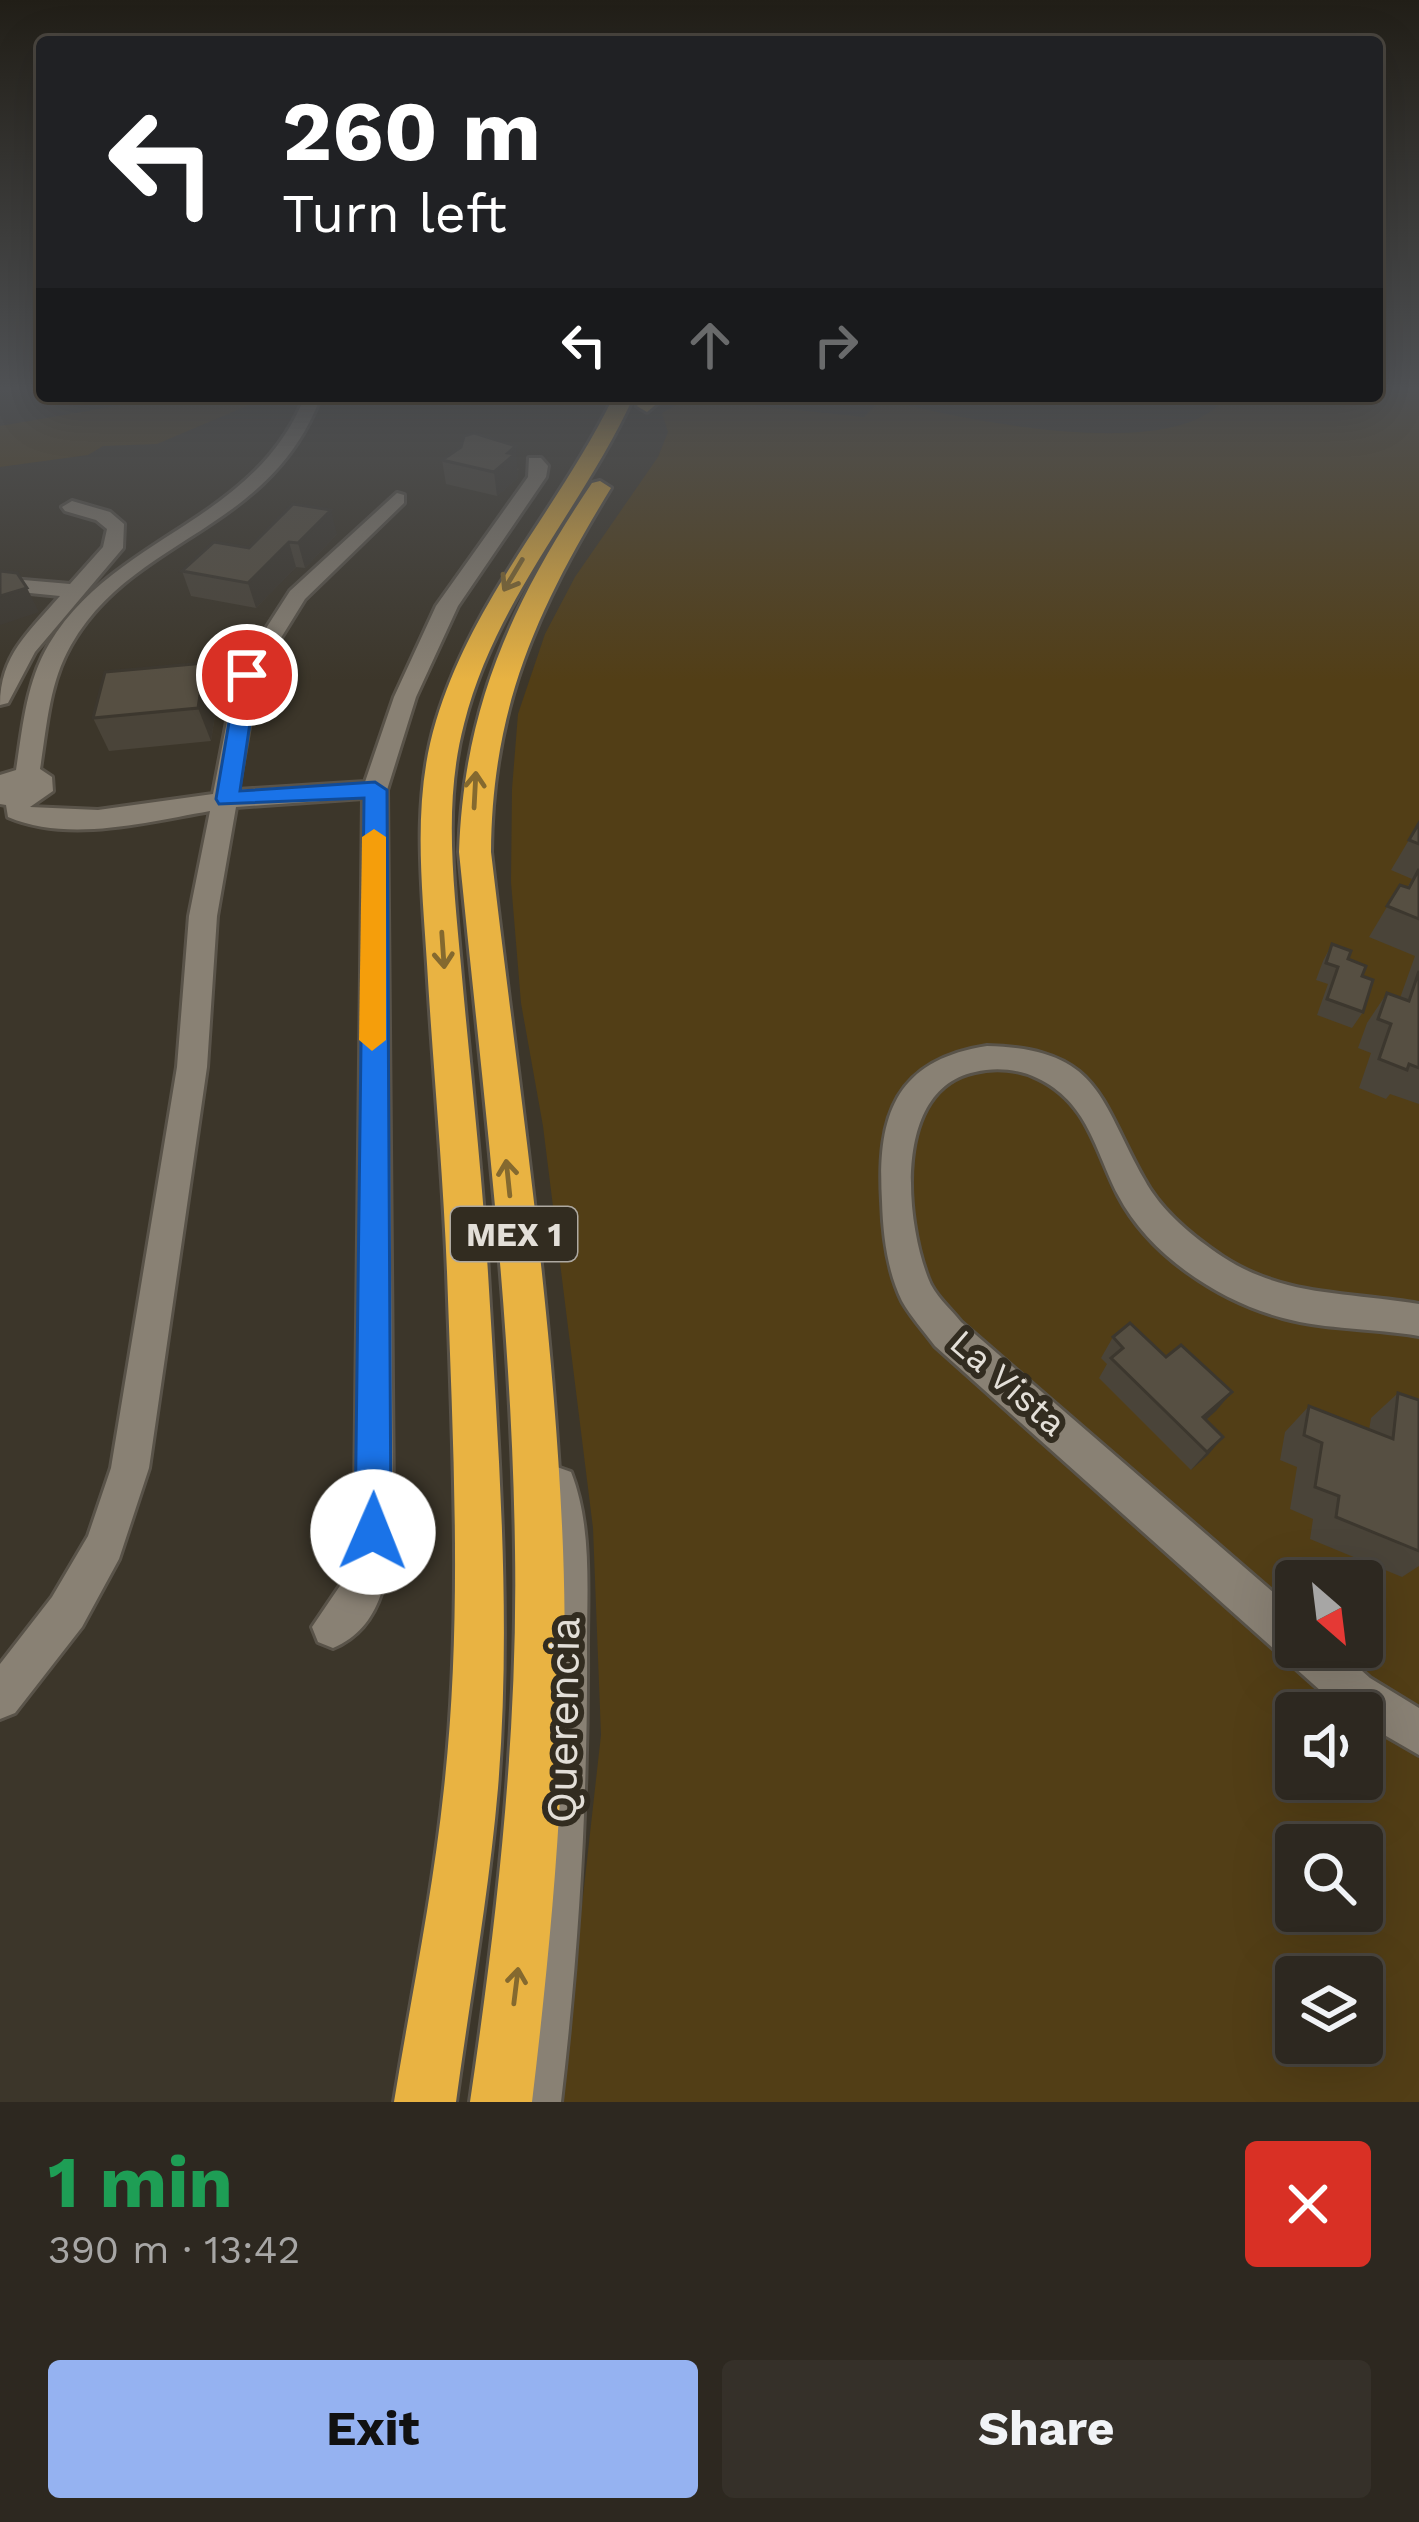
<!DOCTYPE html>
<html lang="en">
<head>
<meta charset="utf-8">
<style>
  :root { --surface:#2d2820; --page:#353029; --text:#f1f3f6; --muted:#a7a6a5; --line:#48443e; --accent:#95b2f1 }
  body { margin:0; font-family:"Work Sans",sans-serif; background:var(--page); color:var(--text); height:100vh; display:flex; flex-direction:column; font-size:45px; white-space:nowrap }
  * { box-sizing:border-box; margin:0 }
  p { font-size:39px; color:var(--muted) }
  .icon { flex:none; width:66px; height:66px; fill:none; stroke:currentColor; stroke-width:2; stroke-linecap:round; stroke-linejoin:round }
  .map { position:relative; height:2102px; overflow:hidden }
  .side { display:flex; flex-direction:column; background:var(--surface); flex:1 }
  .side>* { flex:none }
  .banner { position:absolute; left:36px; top:36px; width:1347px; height:366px; border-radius:12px; box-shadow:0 12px 48px #0002,0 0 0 3px var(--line); background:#202124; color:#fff; overflow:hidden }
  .needle { width:78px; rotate:152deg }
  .tools { position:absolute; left:1275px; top:1560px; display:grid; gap:24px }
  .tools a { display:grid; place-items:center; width:108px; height:108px; border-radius:12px; background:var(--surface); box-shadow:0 12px 48px #0002,0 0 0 3px var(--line); font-size:60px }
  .pin { position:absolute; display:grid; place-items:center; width:102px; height:102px; color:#fff; margin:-51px; border:6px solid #fff; border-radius:50%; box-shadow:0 3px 12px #0007 }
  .me { position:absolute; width:132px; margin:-66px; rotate:1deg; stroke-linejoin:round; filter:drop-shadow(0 0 9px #0008) }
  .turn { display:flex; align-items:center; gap:42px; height:252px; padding:0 48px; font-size:54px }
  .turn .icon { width:156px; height:156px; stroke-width:2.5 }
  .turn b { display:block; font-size:84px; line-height:102px }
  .lanes { display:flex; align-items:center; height:114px; padding:0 48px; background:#0003; justify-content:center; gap:60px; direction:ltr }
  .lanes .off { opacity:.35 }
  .round { display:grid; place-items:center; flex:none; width:126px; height:126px; border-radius:12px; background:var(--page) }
  .overview { display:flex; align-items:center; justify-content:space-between; height:204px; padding:0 48px }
  h1 { font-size:72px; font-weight:700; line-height:90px; color:#1e9e55 }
  .cta { display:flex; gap:24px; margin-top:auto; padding:24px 48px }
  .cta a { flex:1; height:138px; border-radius:12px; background:var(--accent); color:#111; font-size:48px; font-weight:700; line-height:138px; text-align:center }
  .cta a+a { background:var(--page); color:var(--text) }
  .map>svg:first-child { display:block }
</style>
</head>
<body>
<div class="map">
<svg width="1419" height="2102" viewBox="0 0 1419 2102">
  <rect width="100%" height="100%" fill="#3c362a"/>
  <!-- green -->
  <g fill="#523e16" fill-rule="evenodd">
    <path d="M 1377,387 L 1419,387 L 1419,2102 L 560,2102 L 601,1735 L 593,1528 L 543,1126 L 521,1003 L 511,882 L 512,789 L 518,714 L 545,634 L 575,577 L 658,457 L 668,432 L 662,413 L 692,396 L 723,396 L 757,406 L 864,417 L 875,406 L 890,401 C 960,419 1180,466 1226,396 L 1377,396 ZM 1296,1581 L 1362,1581 L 1362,1647 L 1296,1647 ZM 1296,1713 L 1362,1713 L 1362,1779 L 1296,1779 ZM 1296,1845 L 1362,1845 L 1362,1911 L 1296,1911 ZM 1296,1977 L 1362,1977 L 1362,2043 L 1296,2043 Z"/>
    <path d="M 174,396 L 270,396 L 157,444 L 103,446 L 88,455 L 0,467 L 0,426 Z"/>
  </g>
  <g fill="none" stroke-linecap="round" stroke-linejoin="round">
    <defs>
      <g id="minor">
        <path d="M 305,396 L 321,396 C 270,533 134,535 71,645 C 49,683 47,726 40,769 L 52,777 L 53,791 L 30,807 L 98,810 L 213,794 L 236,675 L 290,591 L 397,493 L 404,495 L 404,503 L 305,599 L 258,675 L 238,790 L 365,782 L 394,697 L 436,606 L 528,477 L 529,458 L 541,458 L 548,466 L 546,477 L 458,606 L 416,697 L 387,790 L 393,1501 C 390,1554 391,1624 333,1648 L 318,1642 L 312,1627 L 348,1574 L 355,1501 L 363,798 L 236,807 L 217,916 L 207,1067 L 149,1468 L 119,1559 L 82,1627 L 15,1713 L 0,1719 L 0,1664 L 52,1597 L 88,1536 L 111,1468 L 177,1067 L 189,916 L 210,811 C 147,822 69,843 8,817 L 6,805 L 0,804 L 0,775 L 16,770 C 23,726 26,683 49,644 C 115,534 255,523 305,396 Z"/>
        <path d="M 72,501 L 110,512 L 124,524 L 123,548 L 35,652 L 8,703 L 0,705 C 0,655 29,632 60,596 L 0,590 L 0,578 L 70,584 L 103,547 L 107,529 L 96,520 L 65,511 L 62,507 Z"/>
        <path d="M 987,1046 C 1100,1049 1099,1099 1144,1179 C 1161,1211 1193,1237 1223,1257 C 1284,1297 1350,1292 1419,1304 L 1419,1336 C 1374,1328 1327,1330 1283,1318 C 1219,1301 1149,1255 1118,1195 C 1095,1150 1088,1102 1037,1078 C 1019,1069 995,1067 975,1072 C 893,1089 905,1219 928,1278 C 934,1295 950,1308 961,1322 L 1296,1612 L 1296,1647 L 1335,1647 L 1370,1678 L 1419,1708 L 1419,1755 L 1362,1722 L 1362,1713 L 1340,1708 L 935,1346 C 924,1331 911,1317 902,1301 C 887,1270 883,1235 882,1201 C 877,1116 895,1060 987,1046 Z"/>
        <path d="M 557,1467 L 571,1472 C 592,1525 587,1589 587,1645 C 588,1798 579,1950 561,2102 L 511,2102 L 530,1937 L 542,1771 L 546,1573 L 538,1486 L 543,1472 Z"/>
      </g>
      <g id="highway">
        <path d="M 614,396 L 634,396 C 582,509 495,600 464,724 C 443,804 454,885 461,966 C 470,1068 482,1171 488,1273 C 498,1444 512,1617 498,1788 C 489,1893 470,1998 456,2102 L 394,2102 C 411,1998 433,1893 444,1788 C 463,1617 453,1444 447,1272 C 443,1169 433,1067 427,964 C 422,883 412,800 436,721 C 474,596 558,510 614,396 Z"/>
        <path d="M 645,396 L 666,396 L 647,412 L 637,406 Z"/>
        <path d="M 600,481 L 611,488 C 537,609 492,707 491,852 C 518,1084 554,1315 563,1549 C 570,1734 554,1918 532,2102 L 470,2102 C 497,1919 518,1735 515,1550 C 512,1316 482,1084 459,852 C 464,707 512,602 592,483 Z"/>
      </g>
    </defs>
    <!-- minor casing -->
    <use href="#minor" stroke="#595349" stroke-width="6"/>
    <!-- highway casing -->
    <use href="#highway" stroke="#595349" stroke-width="6"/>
    <!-- minor -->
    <use href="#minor" fill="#898174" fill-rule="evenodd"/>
    <!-- highway -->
    <use href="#highway" fill="#e9b342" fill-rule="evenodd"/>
  </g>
  <!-- wall -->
  <g fill="#4a4439">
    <path d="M 461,447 L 519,469 L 517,471 L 518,478 L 497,496 L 446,484 L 442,460 Z"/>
    <path d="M 337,534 L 305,568 L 296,567 L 256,608 L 191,596 L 182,571 L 249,548 Z"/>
    <path d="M 218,696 L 211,741 L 109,751 L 93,718 Z"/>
    <path d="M 1419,823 L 1419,1104 L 1390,1094 L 1386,1099 L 1359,1088 L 1371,1053 L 1358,1048 L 1367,1023 L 1387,993 L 1400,998 L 1415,956 L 1369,937 L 1400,885 L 1407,888 L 1412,879 L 1391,870 Z"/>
    <path d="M 1332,944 L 1362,976 L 1363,1012 L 1352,1028 L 1317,1015 L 1328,984 L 1316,980 L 1323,961 Z"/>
    <path d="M 1113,1337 L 1166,1357 L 1232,1392 L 1206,1420 L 1223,1437 L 1191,1470 L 1099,1378 L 1107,1364 L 1101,1358 Z"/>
    <path d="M 1398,1393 L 1419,1400 L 1419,1566 L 1402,1577 L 1310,1539 L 1313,1519 L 1290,1509 L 1297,1467 L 1280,1460 L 1285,1432 L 1309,1406 L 1369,1430 L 1371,1418 Z"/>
  </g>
  <!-- shaded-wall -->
  <g fill="#3c372e">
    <path d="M 0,387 L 24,387 L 3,396 Z"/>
    <path d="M 516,446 L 518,478 L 497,496 L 494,472 L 508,453 Z"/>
    <path d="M 331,510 L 337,534 L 305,568 L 298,543 Z"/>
    <path d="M 289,542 L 296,567 L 256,608 L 248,583 Z"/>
    <path d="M 27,588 L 39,612 L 0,625 L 0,596 Z"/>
    <path d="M 205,663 L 218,696 L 211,741 L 198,708 Z"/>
    <path d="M 1232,1392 L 1216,1411 L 1188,1436 L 1203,1417 Z"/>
    <path d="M 1223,1437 L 1208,1455 L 1191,1470 L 1207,1452 Z"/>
  </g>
  <!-- building -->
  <g fill="#564f42" stroke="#3c372e" stroke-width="3">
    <path d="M 474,433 L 516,446 L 508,453 L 515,454 L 494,472 L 442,460 L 461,447 L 464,436 Z"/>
    <path d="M 293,504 L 331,510 L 298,543 L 289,542 L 248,583 L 182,571 L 214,542 L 249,548 Z"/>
    <path d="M 0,571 L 17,573 L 27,588 L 0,596 Z"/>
    <path d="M 205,663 L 198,708 L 93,718 L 105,672 Z"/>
    <path d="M 1419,823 L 1419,844 L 1409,840 Z"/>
    <path d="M 1419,869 L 1419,919 L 1387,906 L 1400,885 L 1409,888 Z"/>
    <path d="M 1332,944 L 1351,951 L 1348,959 L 1366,966 L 1362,976 L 1373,980 L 1363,1012 L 1327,999 L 1338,967 L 1326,963 Z"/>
    <path d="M 1419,971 L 1419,1068 L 1409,1064 L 1407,1070 L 1379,1059 L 1391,1024 L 1378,1019 L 1387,993 L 1409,1001 Z"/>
    <path d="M 1130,1323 L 1166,1357 L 1181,1345 L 1232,1392 L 1203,1417 L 1223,1437 L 1207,1452 L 1111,1358 L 1123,1348 L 1113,1337 Z"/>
    <path d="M 1398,1393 L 1419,1400 L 1419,1551 L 1336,1517 L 1339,1496 L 1315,1487 L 1322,1443 L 1304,1435 L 1309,1406 L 1393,1439 Z"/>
  </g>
  <!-- one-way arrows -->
  <defs><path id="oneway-shaft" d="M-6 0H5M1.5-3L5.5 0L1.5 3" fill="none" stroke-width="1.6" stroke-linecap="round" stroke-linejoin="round" transform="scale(3)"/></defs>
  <g stroke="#84692f">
    <use href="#oneway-shaft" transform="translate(513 575) rotate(121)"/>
    <use href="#oneway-shaft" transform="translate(475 790) rotate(-87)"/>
    <use href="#oneway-shaft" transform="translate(443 950) rotate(86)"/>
    <use href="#oneway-shaft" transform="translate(508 1178) rotate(-96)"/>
    <use href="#oneway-shaft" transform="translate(516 1986) rotate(-83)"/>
  </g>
  <!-- sky -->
  <linearGradient id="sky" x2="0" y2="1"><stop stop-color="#211e17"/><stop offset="0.57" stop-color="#505255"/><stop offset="1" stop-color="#505255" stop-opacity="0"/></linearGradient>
  <rect width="1419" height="681" fill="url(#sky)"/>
  <!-- route -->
  <path fill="#1a73e8" stroke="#114b97" stroke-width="3" d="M 247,669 L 257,675 L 240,791 L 375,782 L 387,790 L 391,1532 L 386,1544 L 373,1550 L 360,1544 L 355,1532 L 364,798 L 219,804 L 216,799 L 237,675 Z"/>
  <!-- slow -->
  <path fill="#f59e0b" d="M 374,829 L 386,837 L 386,1040 L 372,1051 L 359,1040 L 362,837 Z"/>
  <g text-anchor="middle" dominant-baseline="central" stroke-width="12" stroke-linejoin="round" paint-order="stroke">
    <!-- shield labels -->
    <rect fill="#322c20" stroke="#aea9a1" stroke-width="3" x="451" y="1207" width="126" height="54" rx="9"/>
    <g font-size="33" font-weight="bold" fill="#e3dfd8">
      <text x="514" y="1234">MEX 1</text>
    </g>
    <!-- street labels -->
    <g font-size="36" fill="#e3dfd8" stroke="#322c20">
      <text transform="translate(1008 1383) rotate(41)">La Vista</text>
    </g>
    <!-- near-street labels -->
    <g font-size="42" fill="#e3dfd8" stroke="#322c20">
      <text transform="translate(563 1720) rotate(-89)">Querencia</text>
    </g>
  </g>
</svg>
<div class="tools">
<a><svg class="needle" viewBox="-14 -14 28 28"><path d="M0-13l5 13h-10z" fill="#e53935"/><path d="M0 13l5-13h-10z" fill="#a7a6a5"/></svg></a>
<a><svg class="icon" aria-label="sound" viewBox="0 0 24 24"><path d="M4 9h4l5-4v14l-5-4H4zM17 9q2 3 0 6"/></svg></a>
<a><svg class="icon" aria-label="search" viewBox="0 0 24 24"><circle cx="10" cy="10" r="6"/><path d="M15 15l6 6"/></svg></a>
<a><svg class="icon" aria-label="layers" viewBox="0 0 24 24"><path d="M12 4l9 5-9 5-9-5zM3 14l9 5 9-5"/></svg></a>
</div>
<div class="pin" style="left:247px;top:675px;background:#d93025"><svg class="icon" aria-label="arrive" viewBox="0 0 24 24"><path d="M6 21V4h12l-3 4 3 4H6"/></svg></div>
<svg class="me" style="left:373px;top:1532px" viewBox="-20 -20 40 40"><circle r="19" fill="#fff"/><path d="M0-13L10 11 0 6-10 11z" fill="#1a73e8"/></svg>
<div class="banner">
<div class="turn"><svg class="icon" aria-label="left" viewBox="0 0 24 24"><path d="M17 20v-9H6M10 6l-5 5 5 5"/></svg><div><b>260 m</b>Turn left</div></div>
<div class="lanes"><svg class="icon" aria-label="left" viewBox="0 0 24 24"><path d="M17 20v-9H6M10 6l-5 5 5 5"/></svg><svg class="icon off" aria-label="ahead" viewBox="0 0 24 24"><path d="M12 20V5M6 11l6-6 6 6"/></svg><svg class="icon off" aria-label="right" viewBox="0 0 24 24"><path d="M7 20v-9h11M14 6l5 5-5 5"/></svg></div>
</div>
</div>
<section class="side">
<div class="overview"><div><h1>1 min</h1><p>390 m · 13:42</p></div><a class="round" style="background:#d93025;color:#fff"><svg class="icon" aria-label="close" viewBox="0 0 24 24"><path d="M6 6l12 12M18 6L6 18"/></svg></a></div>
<div class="cta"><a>Exit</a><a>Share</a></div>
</section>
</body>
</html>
